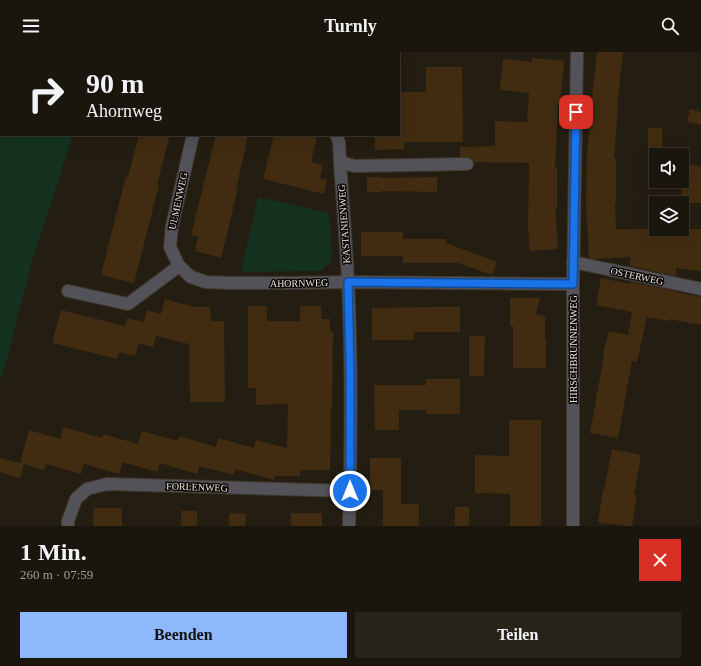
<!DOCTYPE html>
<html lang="de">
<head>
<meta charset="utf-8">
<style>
  :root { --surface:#1b160d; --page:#28231b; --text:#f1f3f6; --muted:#a09f9d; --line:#39352e; --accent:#8db9fc }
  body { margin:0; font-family:"Times New Roman",serif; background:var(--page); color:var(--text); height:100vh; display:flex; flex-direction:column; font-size:15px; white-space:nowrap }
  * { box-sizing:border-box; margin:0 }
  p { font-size:13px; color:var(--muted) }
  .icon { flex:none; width:22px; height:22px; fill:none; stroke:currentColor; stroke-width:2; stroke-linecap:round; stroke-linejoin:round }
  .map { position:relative; height:474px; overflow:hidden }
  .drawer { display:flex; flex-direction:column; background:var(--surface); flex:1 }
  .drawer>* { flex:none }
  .top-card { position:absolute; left:0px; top:0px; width:400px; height:84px; box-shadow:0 4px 16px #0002,0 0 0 1px var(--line); background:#1b160d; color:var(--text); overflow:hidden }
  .fabs { position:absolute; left:649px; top:96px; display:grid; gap:8px }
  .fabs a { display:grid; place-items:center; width:40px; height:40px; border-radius:0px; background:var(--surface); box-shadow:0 4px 16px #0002,0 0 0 1px var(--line); font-size:20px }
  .pin { position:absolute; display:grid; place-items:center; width:34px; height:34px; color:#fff; margin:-17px; border-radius:8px; box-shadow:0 2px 6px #0006 }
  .me { position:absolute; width:44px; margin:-22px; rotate:0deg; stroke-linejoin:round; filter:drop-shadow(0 0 3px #0008) }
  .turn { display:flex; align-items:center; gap:14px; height:84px; padding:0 20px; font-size:18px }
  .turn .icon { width:52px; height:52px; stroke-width:2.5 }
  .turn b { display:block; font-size:28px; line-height:34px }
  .round { display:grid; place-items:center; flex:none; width:42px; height:42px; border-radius:0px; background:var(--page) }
  .summary { display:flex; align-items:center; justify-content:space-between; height:68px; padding:0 20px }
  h1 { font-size:24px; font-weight:600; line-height:30px }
  .button { display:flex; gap:8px; margin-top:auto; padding:8px 20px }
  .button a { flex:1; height:46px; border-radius:0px; background:var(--accent); color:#111; font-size:16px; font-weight:600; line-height:46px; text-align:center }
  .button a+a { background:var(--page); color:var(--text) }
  header { display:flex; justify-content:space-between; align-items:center; height:52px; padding:0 20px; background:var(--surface); font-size:18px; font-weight:600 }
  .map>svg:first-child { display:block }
</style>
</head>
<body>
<header><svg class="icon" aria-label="menu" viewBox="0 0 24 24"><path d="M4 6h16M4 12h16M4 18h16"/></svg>Turnly<svg class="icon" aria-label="search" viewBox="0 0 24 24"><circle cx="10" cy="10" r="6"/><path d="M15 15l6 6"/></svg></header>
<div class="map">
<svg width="701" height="474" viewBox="0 0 701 474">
  <rect width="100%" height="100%" fill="#241d11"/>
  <!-- grass -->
  <g fill="#14321f">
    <path d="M 3,83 L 73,83 L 34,202 L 7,307 L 0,329 L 0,89 Z"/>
    <path d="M 258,145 L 329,161 L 332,203 L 329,212 L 321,219 L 241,220 Z"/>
  </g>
  <!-- building -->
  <g fill="#422c11">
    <path d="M 597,0 L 623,0 L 617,53 L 618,53 L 614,106 L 616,107 L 616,151 L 615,151 L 616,177 L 701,177 L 701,219 L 676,216 L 676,224 L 630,214 L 630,205 L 593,207 L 589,206 L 586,150 L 587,104 L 591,54 Z"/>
    <path d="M 532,6 L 564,9 L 560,53 L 558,53 L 555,116 L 557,116 L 557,157 L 555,157 L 558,197 L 530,199 L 528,176 L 529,111 L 474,110 L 473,108 L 470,105 L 460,105 L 460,95 L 495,94 L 495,69 L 527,70 L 529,41 L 500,38 L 503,7 L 532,10 Z"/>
    <path d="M 426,15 L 462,15 L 463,90 L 404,90 L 404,97 L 375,98 L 375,83 L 399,83 L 399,40 L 426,40 Z"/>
    <path d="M 690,57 L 701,60 L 701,73 L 687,70 Z"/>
    <rect x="648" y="76" width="14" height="23"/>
    <path d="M 139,83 L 170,83 L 157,132 L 159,133 L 134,231 L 101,223 L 126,124 L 128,125 Z"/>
    <path d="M 216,83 L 248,83 L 236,137 L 238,137 L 221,206 L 195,199 L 198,185 L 191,183 Z"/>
    <path d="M 274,83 L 317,83 L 311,110 L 323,113 L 320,126 L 327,128 L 324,142 L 263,127 Z"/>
    <path d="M 682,112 L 701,114 L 701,151 L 682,151 Z"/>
    <path d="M 367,125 L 381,125 L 381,126 L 437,125 L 437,140 L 381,139 L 381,140 L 367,140 Z"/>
    <path d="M 361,180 L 403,180 L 403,187 L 446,187 L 446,191 L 497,210 L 492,223 L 458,211 L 403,211 L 403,204 L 361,204 Z"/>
    <path d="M 601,226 L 630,232 L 630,230 L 675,239 L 675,240 L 701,245 L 701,273 L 669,267 L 669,269 L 647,265 L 637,310 L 632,309 L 618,386 L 590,381 L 604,303 L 603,302 L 609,279 L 628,283 L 632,260 L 596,253 Z"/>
    <path d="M 510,246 L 540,246 L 536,262 L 545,264 L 545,288 L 546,288 L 546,316 L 513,316 L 513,274 L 510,274 Z"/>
    <path d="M 165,247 L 194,255 L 210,255 L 211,269 L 224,269 L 225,350 L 190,350 L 189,292 L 156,284 L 153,295 L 139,291 L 135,304 L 119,300 L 117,307 L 52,291 L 61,258 L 125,274 L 127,266 L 144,270 L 147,258 L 161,262 Z"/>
    <path d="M 248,254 L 267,254 L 267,269 L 300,269 L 300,254 L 321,254 L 321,267 L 330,267 L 330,280 L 333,280 L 332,357 L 331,357 L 330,418 L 300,418 L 300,424 L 275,424 L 274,428 L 235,417 L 234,423 L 199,414 L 197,422 L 160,411 L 157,420 L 123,410 L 119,422 L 84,412 L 81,422 L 46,412 L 44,418 L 24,412 L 20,426 L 0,420 L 0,406 L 20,411 L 29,378 L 60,387 L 63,375 L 102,386 L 103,382 L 138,392 L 142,379 L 178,389 L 179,384 L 216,395 L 218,386 L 254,396 L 256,388 L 287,396 L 288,352 L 256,353 L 256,336 L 248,336 Z"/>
    <path d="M 432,255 L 460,255 L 460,280 L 414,280 L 414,288 L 372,288 L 372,256 Z"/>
    <path d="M 469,284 L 485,284 L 484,324 L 469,324 Z"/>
    <path d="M 426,327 L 460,327 L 460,362 L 426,362 L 426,358 L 399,358 L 399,378 L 375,378 L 374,333 L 426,333 Z"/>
    <path d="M 509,368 L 541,368 L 541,474 L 510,474 L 510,442 L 475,441 L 475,403 L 509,404 Z"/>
    <path d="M 612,397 L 641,403 L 634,442 L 637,443 L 632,474 L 625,474 L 598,470 L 603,438 L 604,438 Z"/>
    <path d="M 370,406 L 401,406 L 401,452 L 419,452 L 419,474 L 383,474 L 383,438 L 370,438 Z"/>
    <rect x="455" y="455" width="14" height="19"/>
    <path d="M 94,456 L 122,456 L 122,474 L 93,474 Z"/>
    <rect x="181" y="459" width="16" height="15"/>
    <path d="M 229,461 L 246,462 L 245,474 L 229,474 Z"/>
    <rect x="291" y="461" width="31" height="13"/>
  </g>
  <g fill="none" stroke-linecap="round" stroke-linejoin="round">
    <defs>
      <g id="minor">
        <path d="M 213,0 L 215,1"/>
        <path d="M 193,83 L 172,174 L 170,195 L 179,214 L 191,225 L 206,230 L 231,231 L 290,231 L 348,230 L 573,232"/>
        <path d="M 336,83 L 339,90 C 341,137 346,184 348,230 C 352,311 351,393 349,474"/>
        <path d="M 340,110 L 354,114 L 467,112"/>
        <path d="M 573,210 L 701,237"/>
        <path d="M 68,239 L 128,252 L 179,214"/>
        <path d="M 68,474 L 68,469 L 76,447 L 87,437 L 107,432 L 350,439"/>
        <path d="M 573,474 L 573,232 L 577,0"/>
      </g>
      <g id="highway">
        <path d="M 27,1 L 27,0"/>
        <path d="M 0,65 L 1,63"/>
      </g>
    </defs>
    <!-- minor casing -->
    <use href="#minor" stroke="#40392d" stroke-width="14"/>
    <!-- highway casing -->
    <use href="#highway" stroke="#40392d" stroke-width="14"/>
    <!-- minor -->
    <use href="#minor" stroke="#535259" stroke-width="12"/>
    <!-- highway -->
    <use href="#highway" stroke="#9d9cac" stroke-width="12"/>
  </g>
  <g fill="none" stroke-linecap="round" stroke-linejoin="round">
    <defs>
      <path id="route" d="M 350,439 L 350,314 L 348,230 L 573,232 L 576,60"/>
    </defs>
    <!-- route casing -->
    <use href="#route" stroke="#114b97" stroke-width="10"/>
    <!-- route -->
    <use href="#route" stroke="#1a73e8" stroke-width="7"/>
  </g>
  <g text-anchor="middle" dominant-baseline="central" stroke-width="3" stroke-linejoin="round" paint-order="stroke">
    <!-- street labels -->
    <g font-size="10" fill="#e9e3dc" stroke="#0b0804">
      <text transform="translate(178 149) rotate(-78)">ULMENWEG</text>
      <text transform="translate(344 172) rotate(-94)">KASTANIENWEG</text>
      <text transform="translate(637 224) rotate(12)">OSTERWEG</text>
      <text transform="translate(299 231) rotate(-1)">AHORNWEG</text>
      <text transform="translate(573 297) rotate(-90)">HIRSCHBRUNNENWEG</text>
      <text transform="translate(197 435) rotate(2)">FORLENWEG</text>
    </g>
  </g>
</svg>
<div class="fabs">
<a><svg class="icon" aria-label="sound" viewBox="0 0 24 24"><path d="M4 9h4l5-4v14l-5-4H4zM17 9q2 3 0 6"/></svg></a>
<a><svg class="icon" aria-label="layers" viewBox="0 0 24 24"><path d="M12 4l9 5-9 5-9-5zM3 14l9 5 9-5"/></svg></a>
</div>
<div class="pin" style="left:576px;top:60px;background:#d93025"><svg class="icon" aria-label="arrive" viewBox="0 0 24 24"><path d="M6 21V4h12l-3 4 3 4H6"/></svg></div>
<svg class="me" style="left:350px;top:439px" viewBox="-20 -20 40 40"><circle r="17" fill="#1a73e8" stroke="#fff" stroke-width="3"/><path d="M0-11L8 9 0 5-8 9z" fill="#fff"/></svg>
<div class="top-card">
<div class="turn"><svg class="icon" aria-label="right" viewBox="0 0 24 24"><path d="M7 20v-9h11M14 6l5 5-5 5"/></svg><div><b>90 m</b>Ahornweg</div></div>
</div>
</div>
<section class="drawer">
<div class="summary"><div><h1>1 Min.</h1><p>260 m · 07:59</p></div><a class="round" style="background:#d93025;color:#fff"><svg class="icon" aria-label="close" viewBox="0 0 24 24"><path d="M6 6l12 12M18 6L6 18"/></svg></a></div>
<div class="button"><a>Beenden</a><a>Teilen</a></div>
</section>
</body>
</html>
